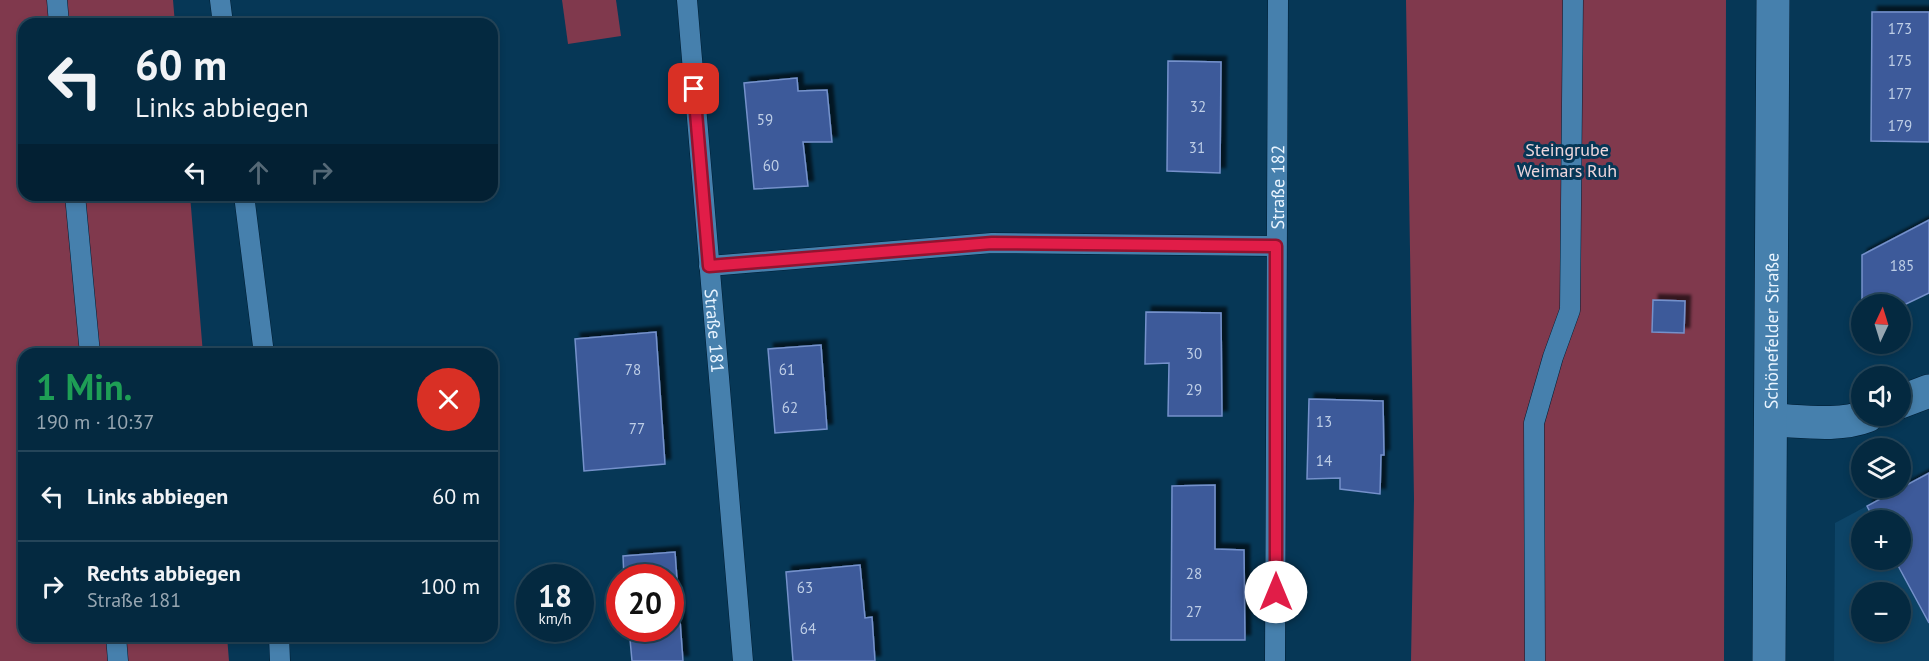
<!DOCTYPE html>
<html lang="de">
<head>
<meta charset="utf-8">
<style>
  :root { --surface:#042940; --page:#0d3147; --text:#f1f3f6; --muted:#97a6b1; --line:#254559 }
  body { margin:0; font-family:"PT Sans",sans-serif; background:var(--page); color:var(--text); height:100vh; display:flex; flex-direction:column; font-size:22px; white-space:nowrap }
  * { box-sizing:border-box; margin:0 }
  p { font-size:20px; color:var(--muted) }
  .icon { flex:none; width:33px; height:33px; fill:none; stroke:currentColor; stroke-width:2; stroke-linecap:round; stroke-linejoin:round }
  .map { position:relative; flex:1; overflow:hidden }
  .drawer { position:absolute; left:18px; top:348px; width:480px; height:294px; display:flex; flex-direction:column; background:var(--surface); border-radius:18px; box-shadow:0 3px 9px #0003,0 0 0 2px var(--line) }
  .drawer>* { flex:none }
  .hud { position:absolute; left:18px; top:18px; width:480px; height:183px; border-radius:18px; box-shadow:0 3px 9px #0003,0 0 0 2px var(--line); background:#042940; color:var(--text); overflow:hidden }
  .needle { width:39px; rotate:4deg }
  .buttons { position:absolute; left:1851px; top:294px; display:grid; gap:12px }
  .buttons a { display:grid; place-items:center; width:60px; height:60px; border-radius:50%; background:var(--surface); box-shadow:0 3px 9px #0003,0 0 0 2px var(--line); font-size:30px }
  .speed { position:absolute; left:516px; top:564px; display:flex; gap:12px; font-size:30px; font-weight:700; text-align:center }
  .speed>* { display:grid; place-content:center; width:78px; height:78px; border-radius:50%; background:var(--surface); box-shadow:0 3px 9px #0003,0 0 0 2px var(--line); line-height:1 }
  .speed small { font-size:15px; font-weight:400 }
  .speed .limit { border:9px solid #d22; background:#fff; color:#111 }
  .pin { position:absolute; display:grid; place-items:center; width:51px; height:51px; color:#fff; margin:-26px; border-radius:12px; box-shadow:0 3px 9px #0006 }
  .me { position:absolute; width:66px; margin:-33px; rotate:0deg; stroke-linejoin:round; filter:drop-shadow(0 0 4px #0008) }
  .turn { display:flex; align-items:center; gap:21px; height:126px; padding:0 18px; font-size:27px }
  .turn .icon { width:78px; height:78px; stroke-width:2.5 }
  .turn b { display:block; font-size:42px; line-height:51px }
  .lanes { display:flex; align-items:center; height:57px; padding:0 18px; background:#0003; justify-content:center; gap:30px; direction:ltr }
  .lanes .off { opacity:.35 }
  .round { display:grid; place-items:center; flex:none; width:63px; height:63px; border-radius:32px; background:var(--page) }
  .head { display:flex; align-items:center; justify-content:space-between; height:102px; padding:0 18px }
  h1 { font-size:36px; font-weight:700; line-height:45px; color:#1e9e55 }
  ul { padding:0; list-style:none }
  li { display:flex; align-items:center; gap:18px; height:90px; padding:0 18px; border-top:2px solid var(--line) }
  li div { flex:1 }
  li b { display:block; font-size:22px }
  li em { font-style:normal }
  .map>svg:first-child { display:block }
</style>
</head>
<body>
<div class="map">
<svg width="1929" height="661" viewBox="0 0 1929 661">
  <defs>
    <filter id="shadow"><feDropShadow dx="5.5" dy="-5.5" stdDeviation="1.5" flood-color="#0009"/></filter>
  </defs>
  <rect width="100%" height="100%" fill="#063756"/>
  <!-- built -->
  <path fill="#0d4467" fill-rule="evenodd" d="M 1929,473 L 1929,661 L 1834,661 L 1835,523 ZM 1862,520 L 1900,520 L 1900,560 L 1862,560 ZM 1862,592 L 1900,592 L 1900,632 L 1862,632 Z"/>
  <!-- green -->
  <g fill="#80394d">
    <path d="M 0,0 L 173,0 L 175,24 L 24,24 L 24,195 L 190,195 L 203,354 L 24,354 L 24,636 L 227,636 L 229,661 L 0,661 Z"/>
    <path d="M 562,0 L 616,0 L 621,36 L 568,44 Z"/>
    <path d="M 1406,0 L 1726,0 L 1724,661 L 1411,661 L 1414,499 Z"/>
  </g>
  <!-- building -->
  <g fill="#3c5a9a" stroke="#7591cb" stroke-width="1.5" filter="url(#shadow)">
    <path d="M 1872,12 L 1929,12 L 1929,142 L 1871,141 Z"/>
    <path d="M 1168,61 L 1221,62 L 1220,173 L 1167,171 Z"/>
    <path d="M 797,78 L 798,91 L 827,90 L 832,142 L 803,142 L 808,186 L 754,189 L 744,83 Z"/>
    <path d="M 1929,220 L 1929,293 L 1906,304 L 1862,304 L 1862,255 Z"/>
    <path d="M 1653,300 L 1685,301 L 1684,333 L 1652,332 Z"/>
    <path d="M 1146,312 L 1221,313 L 1222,416 L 1168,416 L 1169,363 L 1145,364 Z"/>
    <path d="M 656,332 L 665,464 L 584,471 L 575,339 Z"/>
    <path d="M 821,345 L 827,429 L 775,433 L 768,349 Z"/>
    <path d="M 1309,399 L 1383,401 L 1384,455 L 1381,455 L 1380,494 L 1340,489 L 1340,478 L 1307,479 Z"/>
    <path d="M 1929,473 L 1929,623 L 1895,560 L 1900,560 L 1900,520 L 1874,520 L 1867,506 Z"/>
    <path d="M 1215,485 L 1215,549 L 1244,550 L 1245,640 L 1171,640 L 1172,486 Z"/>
    <path d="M 675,552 L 683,661 L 632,661 L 629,628 L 670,628 L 670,578 L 624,578 L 623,556 Z"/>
    <path d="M 860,565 L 865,618 L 872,617 L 875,661 L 793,661 L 786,572 Z"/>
  </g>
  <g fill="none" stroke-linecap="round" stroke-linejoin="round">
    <defs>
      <g id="service">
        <path d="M 57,0 L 59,24"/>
        <path d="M 220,0 L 223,24"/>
        <path id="s1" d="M 687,0 L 743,661"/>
        <path d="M 75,195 L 90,354"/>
        <path d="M 244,195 L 264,354"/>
        <path d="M 709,266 L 992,243 L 1276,246"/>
        <path d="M 116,636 L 118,661"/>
        <path d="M 279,636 L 280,661"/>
        <path id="s2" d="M 1275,661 L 1278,0"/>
        <path d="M 1535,661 L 1534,423 L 1553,357 L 1570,310 L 1573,0"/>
      </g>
      <g id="minor">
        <path d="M 1900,402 L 1929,391"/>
        <path d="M 1771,420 C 1801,421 1839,427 1867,416"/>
        <path id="s3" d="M 1769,661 L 1773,0"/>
      </g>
    </defs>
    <!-- service casing -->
    <use href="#service" stroke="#001d33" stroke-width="21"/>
    <!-- minor casing -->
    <use href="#minor" stroke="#001d33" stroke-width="34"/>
    <!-- service -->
    <use href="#service" stroke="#4680ad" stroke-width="20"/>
    <!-- minor -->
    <use href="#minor" stroke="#4680ad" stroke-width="33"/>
  </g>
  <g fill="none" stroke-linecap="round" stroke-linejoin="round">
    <defs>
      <path id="route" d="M 694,89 L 709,266 L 992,243 L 1276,246 L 1276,592"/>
    </defs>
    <!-- route casing -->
    <use href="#route" stroke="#92132f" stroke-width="15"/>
    <!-- route -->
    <use href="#route" stroke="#e11d48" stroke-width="10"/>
  </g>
  <g text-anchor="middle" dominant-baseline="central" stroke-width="6" stroke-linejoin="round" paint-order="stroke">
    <!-- number labels -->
    <g font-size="15" fill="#becee6">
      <text x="1900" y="28">173</text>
      <text x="1900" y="60">175</text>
      <text x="1900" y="93">177</text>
      <text x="1198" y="106">32</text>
      <text x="765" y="119">59</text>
      <text x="1900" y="125">179</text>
      <text x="1197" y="147">31</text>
      <text x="771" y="165">60</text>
      <text x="1902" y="265">185</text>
      <text x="1194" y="353">30</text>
      <text x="633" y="369">78</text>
      <text x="787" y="369">61</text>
      <text x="1194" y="389">29</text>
      <text x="790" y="407">62</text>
      <text x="1324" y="421">13</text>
      <text x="637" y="428">77</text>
      <text x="1324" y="460">14</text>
      <text x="1194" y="573">28</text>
      <text x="805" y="587">63</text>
      <text x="1194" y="611">27</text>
      <text x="808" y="628">64</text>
    </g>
    <!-- park labels -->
    <g font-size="18" fill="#efd7dc" stroke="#063756">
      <text x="1567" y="149">Steingrube<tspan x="1567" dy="21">Weimars Ruh</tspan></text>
    </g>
    <!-- street labels -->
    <g font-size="18" fill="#e9f4ff" stroke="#063756">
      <text stroke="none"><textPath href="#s2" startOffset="474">Straße 182</textPath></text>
      <text stroke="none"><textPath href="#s1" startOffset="332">Straße 181</textPath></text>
      <text stroke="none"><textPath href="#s3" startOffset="330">Schönefelder Straße</textPath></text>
    </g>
  </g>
</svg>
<div class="buttons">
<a><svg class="needle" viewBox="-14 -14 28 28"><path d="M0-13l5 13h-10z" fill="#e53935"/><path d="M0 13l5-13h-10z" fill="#97a6b1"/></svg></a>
<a><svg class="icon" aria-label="sound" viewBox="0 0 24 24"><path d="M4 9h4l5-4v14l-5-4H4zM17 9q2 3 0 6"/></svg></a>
<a><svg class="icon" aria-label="layers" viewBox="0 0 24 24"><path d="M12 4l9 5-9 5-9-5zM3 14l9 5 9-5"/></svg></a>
<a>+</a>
<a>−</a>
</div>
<div class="speed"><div>18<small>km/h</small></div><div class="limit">20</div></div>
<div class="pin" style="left:694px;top:89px;background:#d93025"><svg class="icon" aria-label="arrive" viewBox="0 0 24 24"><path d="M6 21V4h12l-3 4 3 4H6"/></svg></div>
<svg class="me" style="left:1276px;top:592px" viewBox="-20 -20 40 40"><circle r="19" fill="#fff"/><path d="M0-13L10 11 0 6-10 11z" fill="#e11d48"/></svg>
<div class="hud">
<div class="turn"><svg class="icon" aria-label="left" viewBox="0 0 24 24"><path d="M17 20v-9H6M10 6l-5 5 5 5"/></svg><div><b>60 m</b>Links abbiegen</div></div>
<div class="lanes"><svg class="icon" aria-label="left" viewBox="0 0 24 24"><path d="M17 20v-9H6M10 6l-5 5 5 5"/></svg><svg class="icon off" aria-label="ahead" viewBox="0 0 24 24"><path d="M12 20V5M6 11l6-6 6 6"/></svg><svg class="icon off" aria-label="right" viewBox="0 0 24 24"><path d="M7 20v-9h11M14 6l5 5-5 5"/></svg></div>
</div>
<section class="drawer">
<div class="head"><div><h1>1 Min.</h1><p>190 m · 10:37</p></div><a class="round" style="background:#d93025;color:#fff"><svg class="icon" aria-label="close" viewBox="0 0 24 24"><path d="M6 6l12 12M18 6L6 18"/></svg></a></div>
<ul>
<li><svg class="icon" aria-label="left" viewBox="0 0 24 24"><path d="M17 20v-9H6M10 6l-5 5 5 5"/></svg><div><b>Links abbiegen</b></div><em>60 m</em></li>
<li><svg class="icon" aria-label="right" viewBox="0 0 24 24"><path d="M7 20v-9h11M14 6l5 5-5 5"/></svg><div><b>Rechts abbiegen</b><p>Straße 181</p></div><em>100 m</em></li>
</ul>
</section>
</div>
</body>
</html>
